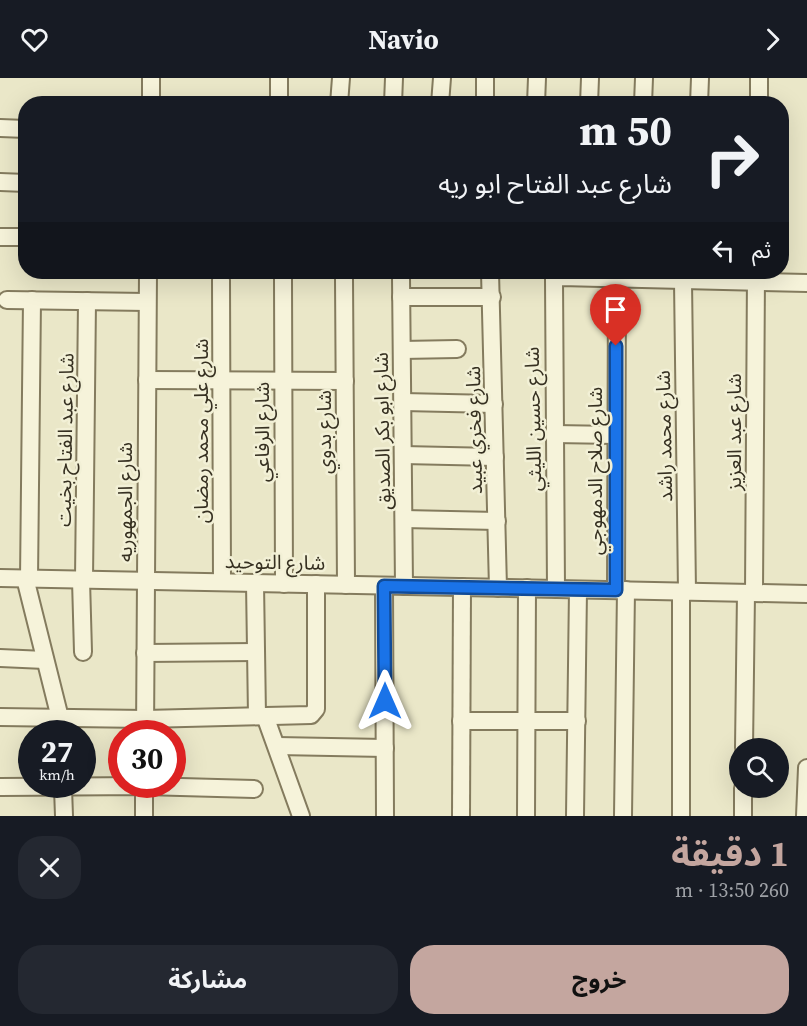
<!DOCTYPE html>
<html lang="ar">
<head>
<meta charset="utf-8">
<style>
  :root { --surface:#171b24; --page:#242831; --text:#f1f3f6; --muted:#9ea1a6; --accent:#c4a69f }
  body { margin:0; font-family:"Source Serif 4","Noto Sans Arabic",serif; background:var(--page); color:var(--text); direction:rtl; height:100vh; display:flex; flex-direction:column; font-size:22px; white-space:nowrap }
  * { box-sizing:border-box; margin:0 }
  p { font-size:20px; color:var(--muted) }
  .icon { flex:none; width:33px; height:33px; fill:none; stroke:currentColor; stroke-width:2; stroke-linecap:round; stroke-linejoin:round }
  .map { position:relative; height:738px; overflow:hidden; direction:ltr }
  .sheet { display:flex; flex-direction:column; background:var(--surface); flex:1 }
  .sheet>* { flex:none }
  .banner { position:absolute; left:18px; top:18px; width:771px; height:183px; border-radius:24px; box-shadow:0 6px 24px #0002; direction:rtl; background:#171b24; color:var(--text); overflow:hidden }
  .tools { position:absolute; left:729px; top:660px; display:grid; gap:12px }
  .tools a { display:grid; place-items:center; width:60px; height:60px; border-radius:50%; background:var(--surface); box-shadow:0 6px 24px #0002; font-size:30px }
  .speed { position:absolute; left:18px; top:642px; display:flex; gap:12px; font-size:30px; font-weight:700; text-align:center }
  .speed>* { display:grid; place-content:center; width:78px; height:78px; border-radius:50%; background:var(--surface); box-shadow:0 6px 24px #0002; line-height:1 }
  .speed small { font-size:15px; font-weight:400 }
  .speed .limit { border:9px solid #d22; background:#fff; color:#111 }
  .pin { position:absolute; display:grid; place-items:center; width:51px; height:51px; color:#fff; margin:-62px -26px; border-radius:50% 50% 50% 0; rotate:-45deg; box-shadow:0 0 6px #0007 }
  .pin .icon { rotate:45deg }
  .me { position:absolute; width:66px; margin:-33px; rotate:0deg; stroke-linejoin:round; filter:drop-shadow(0 0 4px #0008) }
  .turn { display:flex; align-items:center; gap:21px; height:126px; padding:0 18px; font-size:27px }
  .turn .icon { width:78px; height:78px; stroke-width:2.5 }
  .turn b { display:block; font-size:42px; line-height:51px }
  .then { display:flex; align-items:center; height:57px; padding:0 18px; background:#0003; gap:12px; font-size:22px }
  .round { display:grid; place-items:center; flex:none; width:63px; height:63px; border-radius:24px; background:var(--page) }
  .overview { display:flex; align-items:center; justify-content:space-between; height:102px; padding:0 18px }
  h1 { font-size:36px; font-weight:700; line-height:45px; color:var(--accent) }
  .button { display:flex; gap:12px; margin-top:auto; padding:12px 18px }
  .button a { flex:1; height:69px; border-radius:24px; background:var(--accent); color:#111; font-size:24px; font-weight:700; line-height:69px; text-align:center }
  .button a+a { background:var(--page); color:var(--text) }
  header { display:flex; justify-content:space-between; align-items:center; height:78px; padding:0 18px; background:var(--surface); font-size:27px; font-weight:700 }
  .map>svg:first-child { display:block }
</style>
</head>
<body>
<header><svg class="icon" aria-label="forward" viewBox="0 0 24 24"><path d="M9 5l7 7-7 7"/></svg>Navio<svg class="icon" aria-label="heart" viewBox="0 0 24 24"><path d="M12 20l-8-8c-3-5 5-10 8-4 3-6 11-1 8 4z"/></svg></header>
<div class="map">
<svg width="807" height="738" viewBox="0 0 807 738">
  <rect width="100%" height="100%" fill="#eae7c8"/>
  <g fill="none" stroke-linecap="round" stroke-linejoin="round">
    <defs>
      <g id="minor">
        <path d="M 485,0 L 485,26"/>
        <path d="M 151,26 L 151,0"/>
        <path d="M 279,26 L 279,0"/>
        <path d="M 339,26 L 341,0"/>
        <path d="M 393,26 L 394,0"/>
        <path d="M 440,26 L 442,0"/>
        <path d="M 536,26 L 537,0"/>
        <path d="M 589,26 L 590,0"/>
        <path d="M 643,26 L 644,0"/>
        <path d="M 699,26 L 700,0"/>
        <path d="M 759,26 L 759,0"/>
        <path d="M 0,50 L 26,51"/>
        <path d="M 0,104 L 26,105"/>
        <path d="M 0,159 L 26,159"/>
        <path d="M 490,194 L 498,510"/>
        <path d="M 401,199 L 404,508"/>
        <path d="M 344,200 L 346,507"/>
        <path d="M 283,201 L 284,506"/>
        <path d="M 221,202 L 222,504"/>
        <path d="M 683,203 L 687,514"/>
        <path d="M 401,219 L 492,219"/>
        <path d="M 7,222 L 147,224"/>
        <path d="M 402,272 L 457,271"/>
        <path d="M 147,302 L 345,303"/>
        <path d="M 403,324 L 494,326"/>
        <path d="M 554,356 L 616,357"/>
        <path d="M 403,377 L 495,379"/>
        <path d="M 404,441 L 497,443"/>
        <path d="M 0,500 L 807,516"/>
        <path d="M 25,500 L 60,640"/>
        <path d="M 29,501 L 32,222"/>
        <path d="M 81,502 L 83,574"/>
        <path d="M 84,502 L 87,223"/>
        <path d="M 255,505 L 257,638"/>
        <path d="M 384,508 L 385,738"/>
        <path d="M 556,511 L 554,201 L 561,199 L 807,205"/>
        <path d="M 616,512 L 617,201"/>
        <path d="M 681,514 L 681,738"/>
        <path d="M 754,515 L 756,195"/>
        <path d="M 145,575 L 256,574"/>
        <path d="M 0,580 L 45,582"/>
        <path d="M 265,638 L 301,738"/>
        <path d="M 0,639 L 145,641 L 311,637 L 316,631 L 316,506"/>
        <path d="M 461,643 L 577,643"/>
        <path d="M 145,656 L 148,194"/>
        <path d="M 277,668 L 385,670"/>
        <path d="M 744,670 L 746,515"/>
        <path d="M 0,709 L 144,708 L 254,711"/>
        <path d="M 63,710 L 64,738"/>
        <path d="M 144,738 L 144,706"/>
        <path d="M 461,738 L 462,509"/>
        <path d="M 526,738 L 527,510"/>
        <path d="M 575,738 L 578,512"/>
        <path d="M 623,738 L 626,512"/>
        <path d="M 743,738 L 743,710"/>
        <path d="M 805,738 L 807,690"/>
      </g>
    </defs>
    <!-- minor casing -->
    <use href="#minor" stroke="#847b5e" stroke-width="20"/>
    <!-- minor -->
    <use href="#minor" stroke="#f6f3da" stroke-width="16"/>
  </g>
  <g fill="none" stroke-linecap="round" stroke-linejoin="round">
    <defs>
      <path id="route" d="M 385,623 L 384,508 L 616,512 L 616,268"/>
    </defs>
    <!-- route casing -->
    <use href="#route" stroke="#114b97" stroke-width="15"/>
    <!-- route -->
    <use href="#route" stroke="#1a73e8" stroke-width="10"/>
  </g>
  <g text-anchor="middle" dominant-baseline="central" stroke-width="5" stroke-linejoin="round" paint-order="stroke">
    <!-- street labels -->
    <g font-size="20" fill="#363021" stroke="#f2f0d6">
      <text transform="translate(533 341) rotate(-91)">شارع حسين الليثي</text>
      <text transform="translate(474 352) rotate(-91)">شارع فخري عبيد</text>
      <text transform="translate(201 353) rotate(-90)">شارع علي محمد رمضان</text>
      <text transform="translate(382 353) rotate(-91)">شارع ابو بكر الصديق</text>
      <text transform="translate(262 354) rotate(-90)">شارع الرفاعي</text>
      <text transform="translate(324 354) rotate(-90)">شارع بدوي</text>
      <text transform="translate(734 354) rotate(-90)">شارع عبد العزيز</text>
      <text transform="translate(664 358) rotate(-91)">شارع محمد راشد</text>
      <text transform="translate(65 362) rotate(-89)">شارع عبد الفتاح بخيت</text>
      <text transform="translate(595 393) rotate(-90)">شارع صلاح الدمهوجي</text>
      <text transform="translate(125 424) rotate(-90)">شارع الجمهوريه</text>
      <text transform="translate(275 484) rotate(1)">شارع التوحيد</text>
    </g>
  </g>
</svg>
<div class="tools">
<a><svg class="icon" aria-label="search" viewBox="0 0 24 24"><circle cx="10" cy="10" r="6"/><path d="M15 15l6 6"/></svg></a>
</div>
<div class="speed"><div>27<small>km/h</small></div><div class="limit">30</div></div>
<div class="pin" style="left:616px;top:268px;background:#d93025"><svg class="icon" aria-label="arrive" viewBox="0 0 24 24"><path d="M6 21V4h12l-3 4 3 4H6"/></svg></div>
<svg class="me" style="left:385px;top:623px" viewBox="-20 -20 40 40"><path d="M0-17L14 15 0 8-14 15z" fill="#1a73e8" stroke="#fff" stroke-width="4"/></svg>
<div class="banner">
<div class="turn"><svg class="icon" aria-label="right" viewBox="0 0 24 24"><path d="M7 20v-9h11M14 6l5 5-5 5"/></svg><div><b>50 m</b>شارع عبد الفتاح ابو ريه</div></div>
<div class="then">ثم<svg class="icon" aria-label="left" viewBox="0 0 24 24"><path d="M17 20v-9H6M10 6l-5 5 5 5"/></svg></div>
</div>
</div>
<section class="sheet">
<div class="overview"><div><h1>1 دقيقة</h1><p>260 m · 13:50</p></div><a class="round"><svg class="icon" aria-label="close" viewBox="0 0 24 24"><path d="M6 6l12 12M18 6L6 18"/></svg></a></div>
<div class="button"><a>خروج</a><a>مشاركة</a></div>
</section>
</body>
</html>
